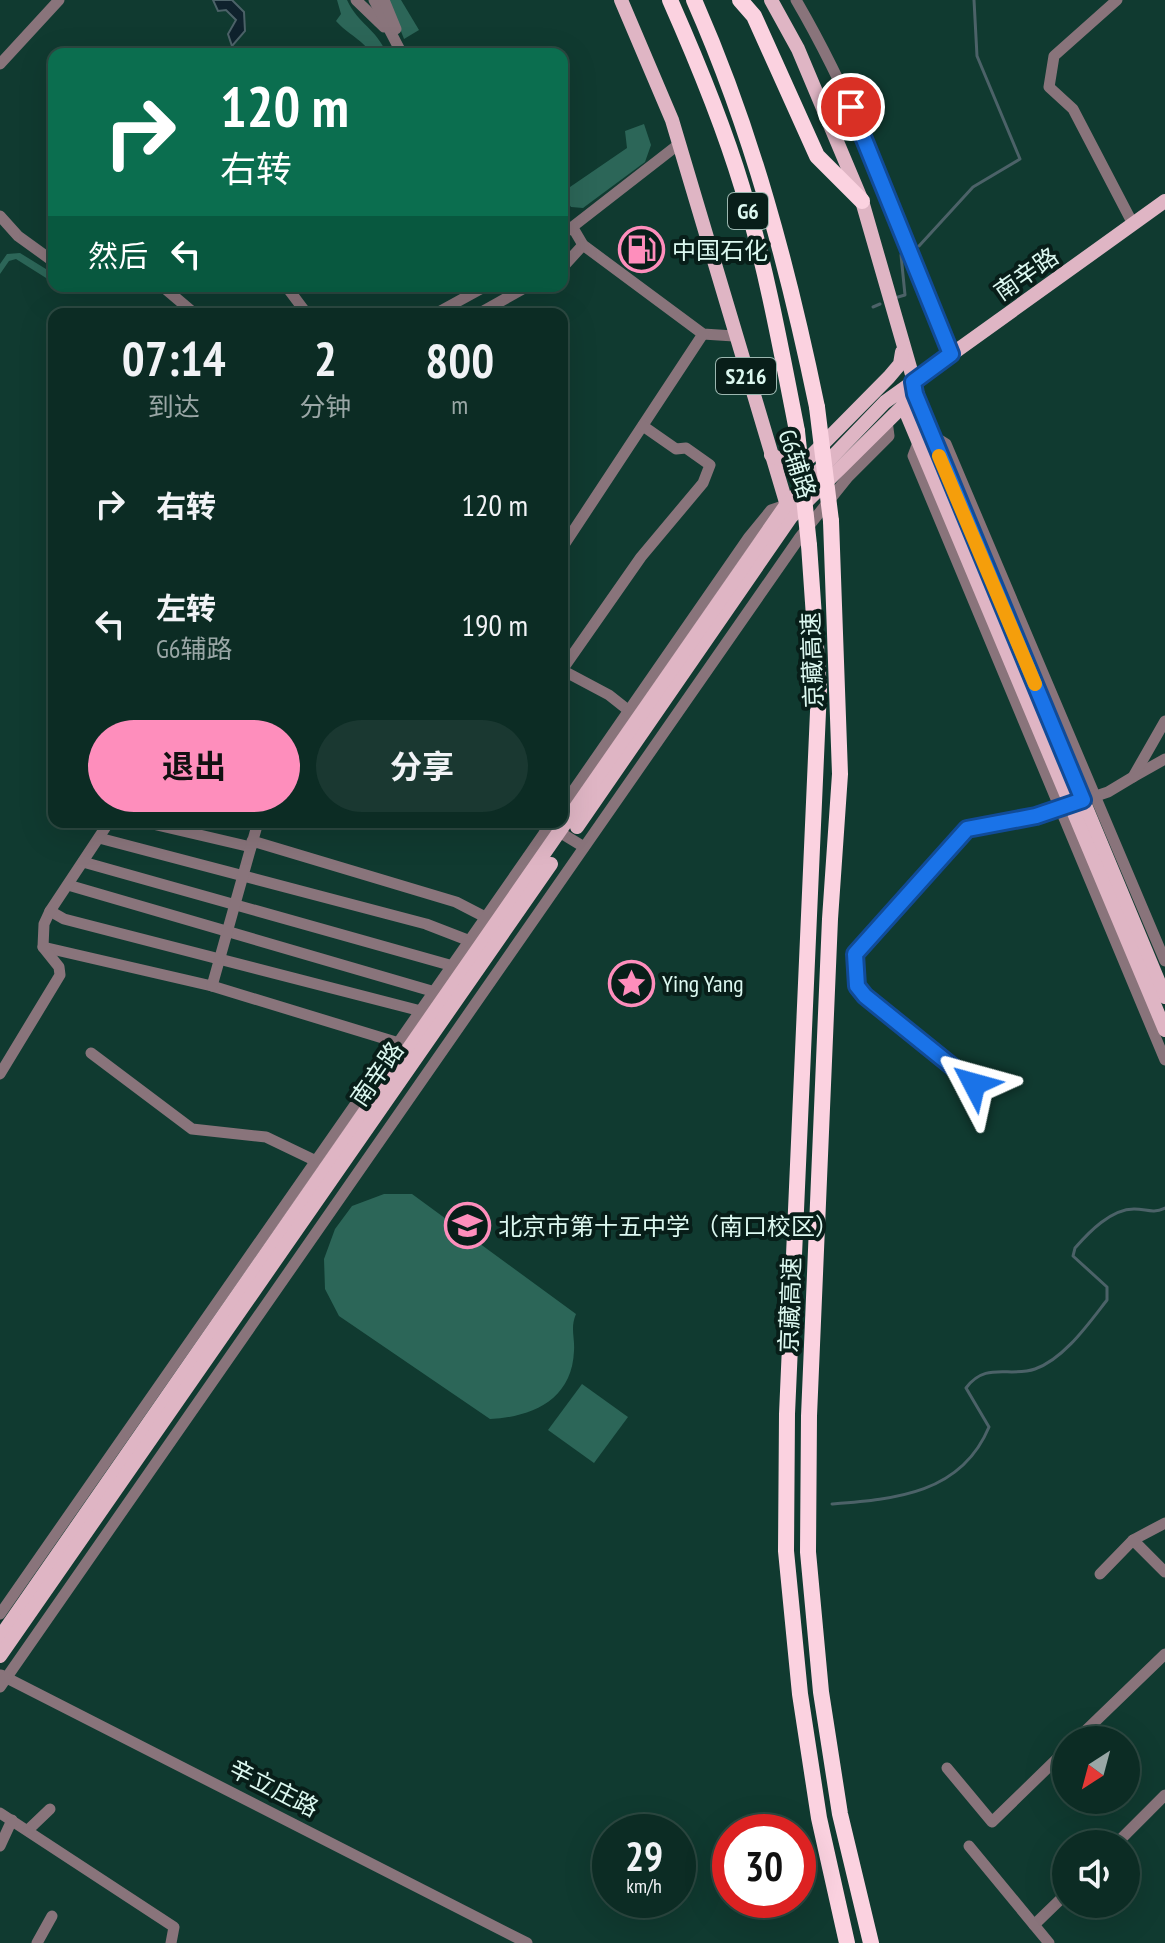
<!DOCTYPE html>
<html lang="zh">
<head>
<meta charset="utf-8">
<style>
  :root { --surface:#0c2c24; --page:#1a3831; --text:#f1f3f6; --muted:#9aa7a6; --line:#2c4841; --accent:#fe8ebc }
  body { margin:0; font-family:"PT Sans Narrow","Noto Sans SC",sans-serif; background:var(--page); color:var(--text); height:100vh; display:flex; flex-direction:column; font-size:30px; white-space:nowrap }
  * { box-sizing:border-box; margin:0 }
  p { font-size:26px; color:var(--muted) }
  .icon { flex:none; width:44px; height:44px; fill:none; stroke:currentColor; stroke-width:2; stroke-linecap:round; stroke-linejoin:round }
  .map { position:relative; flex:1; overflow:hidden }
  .panel { position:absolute; left:48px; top:308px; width:520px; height:520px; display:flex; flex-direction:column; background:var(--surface); border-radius:16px; box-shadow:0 8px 32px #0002,0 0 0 2px var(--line) }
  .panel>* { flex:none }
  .guide { position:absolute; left:48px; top:48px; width:520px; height:244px; border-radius:16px; box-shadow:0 8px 32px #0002,0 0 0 2px var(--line); background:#0b6e4f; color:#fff; overflow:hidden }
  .needle { width:52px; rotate:216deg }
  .tools { position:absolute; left:1052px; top:1726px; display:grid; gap:16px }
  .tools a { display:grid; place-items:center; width:88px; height:88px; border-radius:50%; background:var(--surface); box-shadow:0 8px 32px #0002,0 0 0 2px var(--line); font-size:40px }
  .speed { position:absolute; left:592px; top:1814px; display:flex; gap:16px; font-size:40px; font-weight:700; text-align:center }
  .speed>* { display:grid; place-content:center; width:104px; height:104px; border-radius:50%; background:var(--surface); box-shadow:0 8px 32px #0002,0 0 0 2px var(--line); line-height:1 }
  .speed small { font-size:20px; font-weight:400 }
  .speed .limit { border:12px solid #d22; background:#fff; color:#111 }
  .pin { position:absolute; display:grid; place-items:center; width:68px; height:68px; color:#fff; margin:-34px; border:4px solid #fff; border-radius:50%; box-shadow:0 2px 8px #0007 }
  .me { position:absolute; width:88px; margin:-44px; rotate:309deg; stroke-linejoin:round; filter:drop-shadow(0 0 6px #0008) }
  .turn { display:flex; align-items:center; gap:28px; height:168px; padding:0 40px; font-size:36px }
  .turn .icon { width:104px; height:104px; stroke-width:2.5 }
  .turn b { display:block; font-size:56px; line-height:68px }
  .then { display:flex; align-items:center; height:76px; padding:0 40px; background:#0003; gap:16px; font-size:30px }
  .eta { display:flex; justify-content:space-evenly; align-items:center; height:136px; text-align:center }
  .eta b { font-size:48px; font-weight:700; line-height:56px }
  .button { display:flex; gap:16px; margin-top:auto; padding:16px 40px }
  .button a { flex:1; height:92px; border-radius:48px; background:var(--accent); color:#111; font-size:32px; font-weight:700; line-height:92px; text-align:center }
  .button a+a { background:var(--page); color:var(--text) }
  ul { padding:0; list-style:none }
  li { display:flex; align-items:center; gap:24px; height:120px; padding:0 40px }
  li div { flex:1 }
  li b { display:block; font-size:30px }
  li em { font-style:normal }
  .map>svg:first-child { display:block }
</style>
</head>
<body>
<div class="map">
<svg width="1165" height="1943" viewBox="0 0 1165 1943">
  <rect width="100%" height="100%" fill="#103a30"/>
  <!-- green -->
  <g fill="#2c6658">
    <path d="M 337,0 L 347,0 C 359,25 375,27 387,54 L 371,54 C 365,41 347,34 336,21 L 341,14 Z"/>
    <path d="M 389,0 L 401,0 L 419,30 L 404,39 Z"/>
    <path d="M 644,124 L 651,145 L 645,162 L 583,208 L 571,207 L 562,194 L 562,177 L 570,187 L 627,148 L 625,131 Z"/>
    <path d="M 20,253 L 54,274 L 54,283 L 16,259 L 9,261 L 0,274 L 0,264 L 7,254 Z"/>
    <path d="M 384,1194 L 412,1194 L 576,1314 C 570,1328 575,1337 574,1351 C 572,1400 532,1417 490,1419 L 339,1316 L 325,1289 L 324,1259 L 335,1229 L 352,1206 Z"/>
    <path d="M 582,1384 L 628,1417 L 594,1463 L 548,1430 Z"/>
  </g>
  <!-- water -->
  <path fill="#0f222d" stroke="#4c6268" stroke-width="2" d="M 213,0 L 232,0 L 244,12 L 245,31 L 232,46 L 228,34 L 236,20 L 226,10 L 218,11 Z"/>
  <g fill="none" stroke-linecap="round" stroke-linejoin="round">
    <!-- stream -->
    <g stroke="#4c6268" stroke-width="3">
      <path d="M 919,246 L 973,187 L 1020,159 L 977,56 L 974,0"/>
      <path d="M 898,297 L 905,295 L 901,255"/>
      <path d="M 873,307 L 880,304"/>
      <path d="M 832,1504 C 895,1499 961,1494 989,1427 L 966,1388 C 986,1361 1009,1378 1035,1369 C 1064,1359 1089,1323 1107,1300 L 1107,1287 L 1073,1256 L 1075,1248 C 1089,1232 1111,1209 1134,1209 C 1147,1209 1152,1214 1165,1208"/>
    </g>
    <!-- minor -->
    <g stroke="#89747b" stroke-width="11">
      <path d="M 356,0 L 384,27"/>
      <path d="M 374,0 L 402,54"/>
      <path d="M 384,0 L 396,29"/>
      <path d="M 796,0 C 861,111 904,235 951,354"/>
      <path d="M 1117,0 L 1054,56 L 1049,87 L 1073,109 L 1133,224"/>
      <path d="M 0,64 L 59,0"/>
      <path d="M 0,216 L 18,236 L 54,262"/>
      <path d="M 573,228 L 583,245 L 703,334 L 734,336"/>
      <path d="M 562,235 L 679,144"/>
      <path d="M 562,268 L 583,245"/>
      <path d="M 162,286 L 195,314"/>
      <path d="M 286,286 L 307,314"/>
      <path d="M 435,314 L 486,286"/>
      <path d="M 478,314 L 528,286"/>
      <path d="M 930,434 L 946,444 L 1165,961"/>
      <path d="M 919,440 L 913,456 L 1165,1060"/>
      <path d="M 562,548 L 703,334"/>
      <path d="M 562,670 L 641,557 L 703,483 L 710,465 L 686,448 L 676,449 L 643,426"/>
      <path d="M 562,670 L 609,695 L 633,714"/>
      <path d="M 1133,777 L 1165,759"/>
      <path d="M 562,807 L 749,537 L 771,510 L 786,505"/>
      <path d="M 144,822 L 251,847"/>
      <path d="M 533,822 L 561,833 L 584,847"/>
      <path d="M 99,838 L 426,924 L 470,941"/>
      <path d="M 252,841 L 456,902 L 487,918"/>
      <path d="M 83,862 L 453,966"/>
      <path d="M 68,885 L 435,992"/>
      <path d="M 50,911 L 64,919 L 421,1011"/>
      <path d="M 43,947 L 212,986 L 399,1043"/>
      <path d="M 212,986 L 258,822"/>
      <path d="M 91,1053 L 192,1129 L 266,1137 L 316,1161"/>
      <path d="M 0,1074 L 60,975 L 59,967 L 43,947 L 44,924 L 50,911 L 109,822"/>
      <path d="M 974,1084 L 865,996 L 857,986 L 855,954 L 967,829 L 1036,816 L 1108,792 L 1133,777 L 1165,721"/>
      <path d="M 1133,1540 L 1165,1523"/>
      <path d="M 1100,1574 L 1133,1540 L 1165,1572"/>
      <path d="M 0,1614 L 552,822"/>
      <path d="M 1,1675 L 527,1943"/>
      <path d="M 0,1687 L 800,537 L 848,477 L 889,436 L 887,421"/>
      <path d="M 1076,1740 L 1165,1654"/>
      <path d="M 947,1768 L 992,1822 L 1066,1750"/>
      <path d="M 0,1813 L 174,1927 L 171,1943"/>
      <path d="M 28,1830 L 50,1809"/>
      <path d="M 1116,1844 L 1165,1795"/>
      <path d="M 0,1846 L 12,1820"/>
      <path d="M 969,1846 L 1049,1943"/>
      <path d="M 1034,1925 L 1066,1894"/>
      <path d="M 37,1943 L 52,1916"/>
    </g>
    <!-- major -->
    <g stroke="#dfb5c4" stroke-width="14">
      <path d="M 621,0 L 672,120 L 788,509"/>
      <path d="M 771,0 L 798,49 L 862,201 L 926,423 L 1165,997"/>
      <path d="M 906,397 L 903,405 L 1165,1030"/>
      <path d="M 771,455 L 789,463 L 810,457 L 889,377 L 900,364 L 902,352"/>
      <path d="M 577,827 L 791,517 L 915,394"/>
      <path d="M 0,1637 L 786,505 L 885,402 L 1165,201"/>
      <path d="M 0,1656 L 551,864"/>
    </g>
    <!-- highway -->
    <g stroke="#fbd2e0" stroke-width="16">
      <path d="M 670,0 C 697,61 723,124 742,187 C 766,267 781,349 797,431"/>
      <path d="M 694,0 C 752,131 788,267 817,407"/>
      <path d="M 740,0 L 754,16 L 817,156 L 862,201"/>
      <path d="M 831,521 L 840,774 L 830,919 L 809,1416 L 808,1552 L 821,1692 L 840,1814 L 871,1943"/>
      <path d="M 809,545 L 819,689 L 787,1414 L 786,1551 L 800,1694 L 819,1818 L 847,1943"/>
    </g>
    <!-- highway-bridge -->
    <g stroke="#fbd2e0" stroke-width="16">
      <path d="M 817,407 L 831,521"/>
      <path d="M 797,431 L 809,545"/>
    </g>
  </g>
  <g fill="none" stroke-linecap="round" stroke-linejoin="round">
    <defs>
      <path id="route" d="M 851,107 L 951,354 L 913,382 L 915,394 L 1083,800 L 1036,816 L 967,829 L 855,954 L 857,986 L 865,996 L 974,1084"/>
    </defs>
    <!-- route casing -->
    <use href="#route" stroke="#114b97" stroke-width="20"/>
    <!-- route -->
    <use href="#route" stroke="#1a73e8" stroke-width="14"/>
    <!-- slow -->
    <path stroke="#f59e0b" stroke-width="14" d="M 939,456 L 1035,684"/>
  </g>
  <!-- icons -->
  <defs>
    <symbol id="fuel-ring" viewBox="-11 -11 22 22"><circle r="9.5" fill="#081e19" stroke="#fe8ebc" stroke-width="1.5"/><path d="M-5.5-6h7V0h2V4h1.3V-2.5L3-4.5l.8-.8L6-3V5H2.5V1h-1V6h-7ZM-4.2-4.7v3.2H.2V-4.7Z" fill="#fe8ebc"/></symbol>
    <symbol id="sight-ring" viewBox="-11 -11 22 22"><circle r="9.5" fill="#081e19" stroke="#fe8ebc" stroke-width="1.5"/><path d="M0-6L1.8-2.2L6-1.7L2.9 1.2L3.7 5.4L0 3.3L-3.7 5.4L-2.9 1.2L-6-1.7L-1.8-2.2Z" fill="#fe8ebc"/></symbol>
    <symbol id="school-ring" viewBox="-11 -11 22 22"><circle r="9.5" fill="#081e19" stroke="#fe8ebc" stroke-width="1.5"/><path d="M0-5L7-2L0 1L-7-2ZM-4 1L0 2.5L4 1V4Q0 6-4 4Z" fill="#fe8ebc"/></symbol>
  </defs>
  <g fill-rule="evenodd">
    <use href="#fuel-ring" x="616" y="224" width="51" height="51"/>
    <use href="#sight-ring" x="606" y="958" width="51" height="51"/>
    <use href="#school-ring" x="442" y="1200" width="51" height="51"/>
  </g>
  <g text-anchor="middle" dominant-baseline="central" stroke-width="8" stroke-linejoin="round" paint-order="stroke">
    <!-- shield labels -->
    <g fill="#081e19" stroke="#9cb7b0" stroke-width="2">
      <rect x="728" y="193" width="40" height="36" rx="6"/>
      <rect x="716" y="358" width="60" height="36" rx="6"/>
    </g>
    <g font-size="22" font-weight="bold" fill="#dcf8f0">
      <text x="748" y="211">G6</text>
      <text x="746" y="376">S216</text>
    </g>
    <!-- poi labels -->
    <g font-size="24" fill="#dcf8f0" stroke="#081e19" text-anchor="start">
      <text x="672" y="250">中国石化</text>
      <text x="662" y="983">Ying Yang</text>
      <text x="498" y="1226">北京市第十五中学 （南口校区）</text>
    </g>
    <!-- street labels -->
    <g font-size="24" fill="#dcf8f0" stroke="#081e19">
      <text transform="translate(1026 274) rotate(-35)">南辛路</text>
      <text transform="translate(797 464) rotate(72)">G6辅路</text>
      <text transform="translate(812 660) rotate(-92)">京藏高速</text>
      <text transform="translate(377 1074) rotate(-55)">南辛路</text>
      <text transform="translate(790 1305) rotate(-88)">京藏高速</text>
      <text transform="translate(274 1788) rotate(27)">辛立庄路</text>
    </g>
  </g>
</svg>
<div class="tools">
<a><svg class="needle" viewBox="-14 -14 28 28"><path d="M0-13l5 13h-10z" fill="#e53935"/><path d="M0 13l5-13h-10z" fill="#9aa7a6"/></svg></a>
<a><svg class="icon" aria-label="sound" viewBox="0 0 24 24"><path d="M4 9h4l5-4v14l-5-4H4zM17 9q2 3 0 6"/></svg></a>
</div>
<div class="speed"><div>29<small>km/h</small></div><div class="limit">30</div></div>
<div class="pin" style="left:851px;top:107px;background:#d93025"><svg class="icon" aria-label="arrive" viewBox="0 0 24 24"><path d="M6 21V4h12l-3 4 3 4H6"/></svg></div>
<svg class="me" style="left:974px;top:1084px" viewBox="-20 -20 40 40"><path d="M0-17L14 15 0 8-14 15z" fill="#1a73e8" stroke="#fff" stroke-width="4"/></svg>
<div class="guide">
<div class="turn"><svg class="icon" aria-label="right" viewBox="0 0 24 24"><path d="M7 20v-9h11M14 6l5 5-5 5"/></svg><div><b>120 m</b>右转</div></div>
<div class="then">然后<svg class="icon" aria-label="left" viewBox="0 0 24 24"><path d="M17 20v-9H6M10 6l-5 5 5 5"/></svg></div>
</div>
<section class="panel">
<div class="eta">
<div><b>07:14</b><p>到达</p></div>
<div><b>2</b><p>分钟</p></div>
<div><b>800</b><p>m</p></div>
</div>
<ul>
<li><svg class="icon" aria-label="right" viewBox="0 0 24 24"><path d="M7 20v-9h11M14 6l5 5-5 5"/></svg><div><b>右转</b></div><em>120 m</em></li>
<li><svg class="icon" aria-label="left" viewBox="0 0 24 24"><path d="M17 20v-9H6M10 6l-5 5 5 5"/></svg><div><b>左转</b><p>G6辅路</p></div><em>190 m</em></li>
</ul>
<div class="button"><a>退出</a><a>分享</a></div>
</section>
</div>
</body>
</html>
